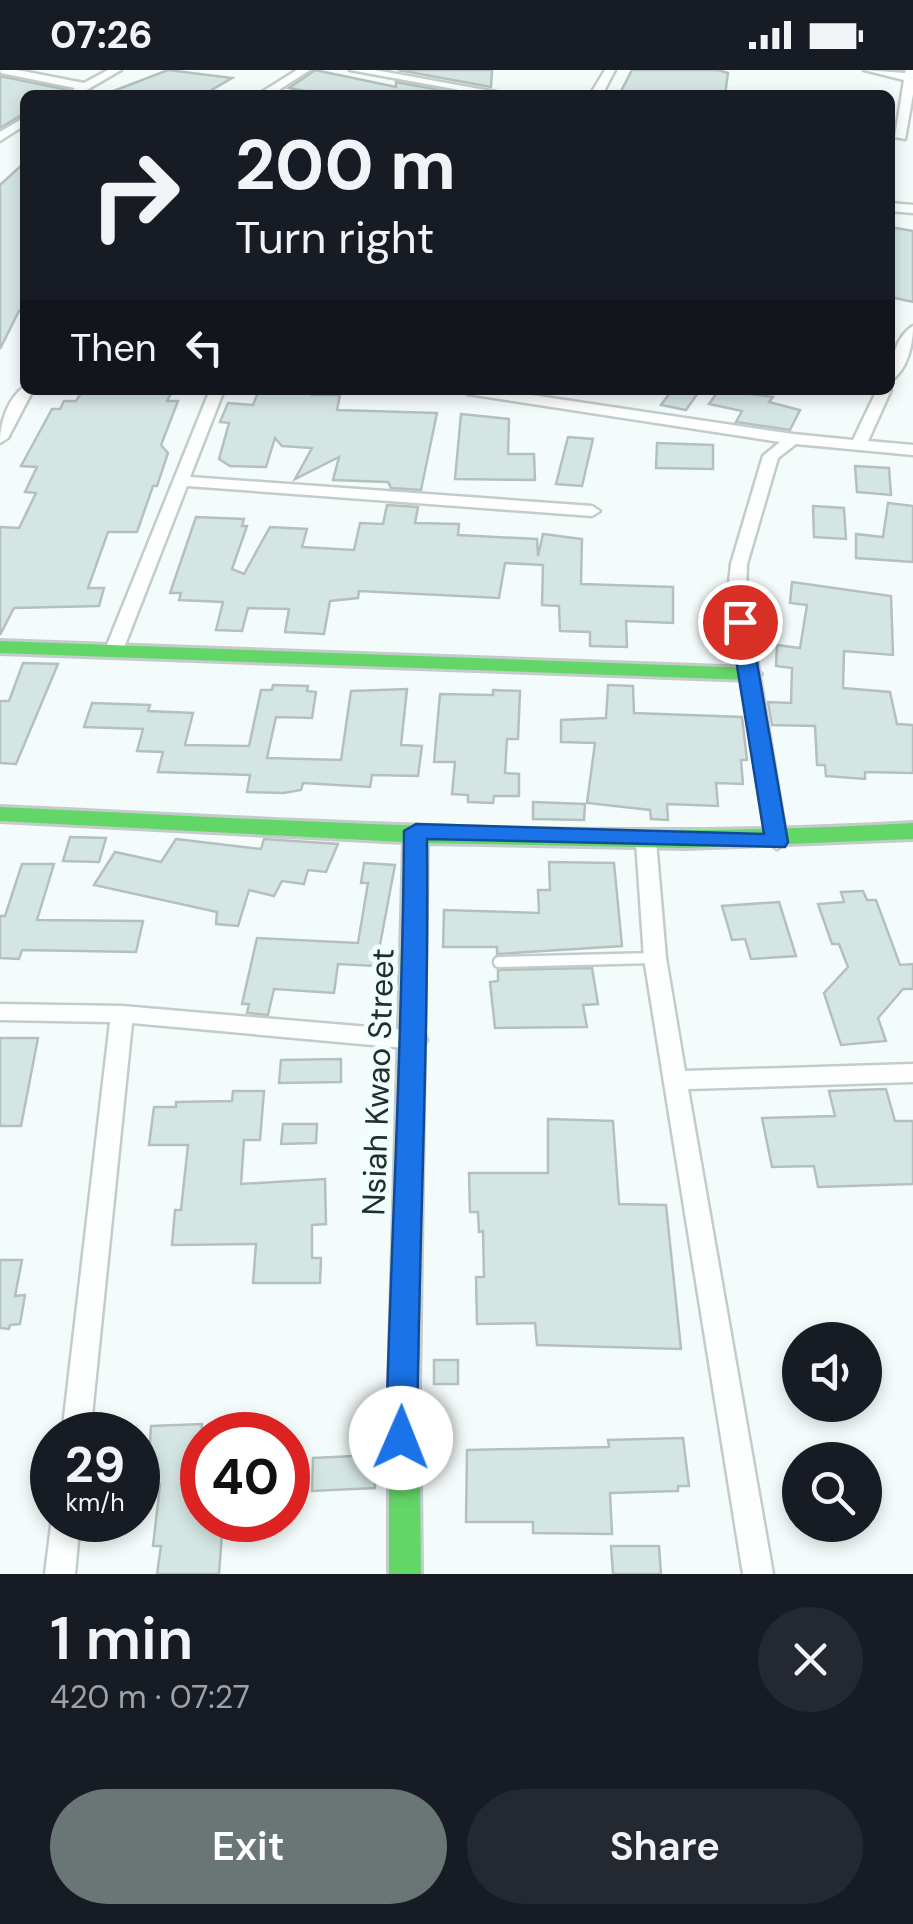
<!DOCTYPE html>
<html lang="en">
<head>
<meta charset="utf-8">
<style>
  :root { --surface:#171b24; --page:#242831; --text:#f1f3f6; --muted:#9ea1a6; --accent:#6a7675 }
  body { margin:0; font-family:"DM Sans",sans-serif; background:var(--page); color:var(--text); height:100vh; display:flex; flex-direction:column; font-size:38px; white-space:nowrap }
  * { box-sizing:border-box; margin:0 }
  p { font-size:32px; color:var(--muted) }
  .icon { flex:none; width:55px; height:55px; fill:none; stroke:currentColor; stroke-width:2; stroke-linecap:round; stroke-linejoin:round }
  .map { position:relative; height:1504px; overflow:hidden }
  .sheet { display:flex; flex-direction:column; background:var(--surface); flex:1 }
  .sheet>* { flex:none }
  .guide { position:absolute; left:20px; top:20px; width:875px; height:305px; border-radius:15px; box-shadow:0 5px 15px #0003; background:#171b24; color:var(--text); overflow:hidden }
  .buttons { position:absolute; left:782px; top:1252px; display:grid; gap:20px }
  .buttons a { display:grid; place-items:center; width:100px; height:100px; border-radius:50%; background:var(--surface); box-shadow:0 5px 15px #0003; font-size:50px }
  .speed { position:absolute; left:30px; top:1342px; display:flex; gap:20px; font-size:50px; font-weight:700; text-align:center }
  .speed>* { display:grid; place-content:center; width:130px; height:130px; border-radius:50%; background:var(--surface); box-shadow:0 5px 15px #0003; line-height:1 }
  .speed small { font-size:25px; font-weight:400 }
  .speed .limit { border:15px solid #d22; background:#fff; color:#111 }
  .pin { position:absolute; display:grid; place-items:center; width:85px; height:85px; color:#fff; margin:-42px; border:5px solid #fff; border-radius:50%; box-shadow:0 2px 10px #0007 }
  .me { position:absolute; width:110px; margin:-55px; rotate:1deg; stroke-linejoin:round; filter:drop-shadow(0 0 8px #0008) }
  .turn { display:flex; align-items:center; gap:35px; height:210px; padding:0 50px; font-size:45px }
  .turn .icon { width:130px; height:130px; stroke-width:2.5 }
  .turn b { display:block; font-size:70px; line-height:85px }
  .then { display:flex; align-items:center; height:95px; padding:0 50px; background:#0003; gap:20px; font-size:38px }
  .round { display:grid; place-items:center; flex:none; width:105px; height:105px; border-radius:52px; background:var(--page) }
  .overview { display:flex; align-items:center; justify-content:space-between; height:170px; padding:0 50px }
  h1 { font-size:60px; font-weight:600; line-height:75px }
  .cta { display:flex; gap:20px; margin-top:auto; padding:20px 50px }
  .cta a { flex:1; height:115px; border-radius:60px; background:var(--accent); color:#fff; font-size:40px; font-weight:600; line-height:115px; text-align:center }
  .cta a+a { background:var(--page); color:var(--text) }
  .status { display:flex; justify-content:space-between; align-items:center; height:70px; padding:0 50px; background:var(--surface); direction:ltr }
  .status svg { height:28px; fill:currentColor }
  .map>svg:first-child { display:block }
</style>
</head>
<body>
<div class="status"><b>07:26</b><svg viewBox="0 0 49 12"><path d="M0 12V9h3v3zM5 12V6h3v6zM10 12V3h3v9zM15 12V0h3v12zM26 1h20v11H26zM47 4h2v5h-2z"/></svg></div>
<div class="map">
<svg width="913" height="1504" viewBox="0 0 913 1504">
  <rect width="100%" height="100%" fill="#f4fcfb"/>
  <!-- building -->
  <g fill="#d4e6e4" stroke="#b5c0be" stroke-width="2.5">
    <path d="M 168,0 L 232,8 L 203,25 L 103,25 Z"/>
    <path d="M 315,0 L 396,17 L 396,12 L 466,25 L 327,25 L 289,18 Z"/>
    <path d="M 398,0 L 492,0 L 491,17 Z"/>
    <path d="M 632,0 L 718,0 L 728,3 L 725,25 L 619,25 Z"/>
    <path d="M 0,6 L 68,20 L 68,23 L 25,25 L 25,43 L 0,58 Z"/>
    <path d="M 25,92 L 25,241 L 19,241 L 0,279 L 0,115 Z"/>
    <path d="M 890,157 L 913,161 L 913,232 L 890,227 Z"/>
    <path d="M 83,320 L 173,320 L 167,331 L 178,331 L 161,375 L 168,383 L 157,416 L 153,416 L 137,462 L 108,462 L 88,518 L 104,518 L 99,536 L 14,538 L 0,565 L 0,457 L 19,458 L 36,423 L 25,422 L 37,397 L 21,396 L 52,339 L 60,339 L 64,331 L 76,331 Z"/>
    <path d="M 259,320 L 313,320 L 312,325 L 340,325 L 337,340 L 437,343 L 421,420 L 391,418 L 388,412 L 333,410 L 339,387 L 295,409 L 312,378 L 282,376 L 275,368 L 266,397 L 230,396 L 222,391 L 219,389 L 229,353 L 220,352 L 228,333 L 253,335 Z"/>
    <path d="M 672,320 L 700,320 L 686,340 L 661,335 Z"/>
    <path d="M 719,320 L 773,327 L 769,332 L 800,340 L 790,360 L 736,352 L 742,341 L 709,334 Z"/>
    <path d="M 461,344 L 509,349 L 508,384 L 534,384 L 535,410 L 455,409 Z"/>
    <path d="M 568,367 L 593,369 L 582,416 L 556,414 Z"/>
    <path d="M 657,373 L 713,375 L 713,399 L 656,398 Z"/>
    <path d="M 855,396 L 889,398 L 891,425 L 857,422 Z"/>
    <path d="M 888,433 L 913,436 L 913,492 L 856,488 L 856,464 L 883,467 Z"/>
    <path d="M 387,435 L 418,437 L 415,453 L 459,454 L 458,465 L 537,469 L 538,486 L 543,464 L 582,469 L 581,514 L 673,517 L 673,553 L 626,551 L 627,577 L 590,576 L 590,562 L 560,561 L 559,536 L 542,535 L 543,495 L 505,493 L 499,528 L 359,521 L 358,528 L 330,531 L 324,564 L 285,562 L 289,539 L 248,538 L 242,561 L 216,560 L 223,532 L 179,530 L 181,523 L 170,523 L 196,447 L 244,449 L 242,456 L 247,456 L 232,499 L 244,504 L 270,457 L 307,459 L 302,477 L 354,480 L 360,453 L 383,454 Z"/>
    <path d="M 813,436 L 844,438 L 846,469 L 814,467 Z"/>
    <path d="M 792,512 L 891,526 L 893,585 L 844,581 L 843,618 L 890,622 L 897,654 L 913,655 L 913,703 L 865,702 L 865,709 L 826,706 L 825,695 L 817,695 L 815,656 L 772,655 L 768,632 L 791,633 L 792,598 L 776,596 L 777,575 L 800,578 L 807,535 L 790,533 Z"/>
    <path d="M 23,593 L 58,594 L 16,694 L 0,693 L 0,631 L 9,631 Z"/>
    <path d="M 273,615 L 308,616 L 307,621 L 316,622 L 312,648 L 276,647 L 267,688 L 341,690 L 351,621 L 407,619 L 401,675 L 422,676 L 418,706 L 372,705 L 370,717 L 303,713 L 301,720 L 284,723 L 247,722 L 250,705 L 158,702 L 163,682 L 137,681 L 143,659 L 84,657 L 92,633 L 150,635 L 148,641 L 193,643 L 185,675 L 249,676 L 261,620 L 272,620 Z"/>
    <path d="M 608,615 L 633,616 L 634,643 L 742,647 L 747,690 L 741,690 L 743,714 L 716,713 L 718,736 L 667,734 L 668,750 L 651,749 L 650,740 L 587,733 L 595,673 L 561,672 L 561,650 L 606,648 Z"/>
    <path d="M 493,620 L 520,621 L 518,669 L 507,669 L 505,703 L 519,704 L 519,726 L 494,726 L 493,733 L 468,732 L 468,725 L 452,724 L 455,692 L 434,692 L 440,624 L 493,625 Z"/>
    <path d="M 533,732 L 585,734 L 584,750 L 533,749 Z"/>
    <path d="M 70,767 L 106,768 L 99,792 L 63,791 Z"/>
    <path d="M 176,769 L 261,779 L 264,769 L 338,774 L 326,802 L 308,800 L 304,814 L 282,811 L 274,826 L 249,820 L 238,856 L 216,854 L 217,842 L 94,815 L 115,782 L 161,792 Z"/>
    <path d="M 549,792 L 614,793 L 622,876 L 497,884 L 497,877 L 443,877 L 444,840 L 539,843 L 538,820 L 550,820 Z"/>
    <path d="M 364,793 L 395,795 L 376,896 L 338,894 L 334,923 L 274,919 L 268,945 L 247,943 L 249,934 L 242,934 L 257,868 L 358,873 L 368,813 L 361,813 Z"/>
    <path d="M 22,794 L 54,794 L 37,850 L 143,851 L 136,882 L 22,880 L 19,889 L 0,888 L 0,846 L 5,846 Z"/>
    <path d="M 863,821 L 867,830 L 876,830 L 900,895 L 913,894 L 913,919 L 903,919 L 878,948 L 886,971 L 841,975 L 824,923 L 848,897 L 839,874 L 832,874 L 818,834 L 844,832 L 841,822 Z"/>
    <path d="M 779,832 L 796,886 L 751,889 L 745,869 L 732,870 L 722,836 Z"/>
    <path d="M 592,898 L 598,934 L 583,935 L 587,957 L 495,958 L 490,912 L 498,911 L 498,900 Z"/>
    <path d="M 0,968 L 38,968 L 21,1056 L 0,1056 Z"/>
    <path d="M 341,989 L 341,1012 L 279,1013 L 281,990 Z"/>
    <path d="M 886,1019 L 895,1051 L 913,1051 L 913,1114 L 818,1117 L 814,1096 L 772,1097 L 762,1048 L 835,1046 L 829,1021 Z"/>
    <path d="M 233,1021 L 264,1021 L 260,1070 L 244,1070 L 241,1114 L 325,1109 L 326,1154 L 312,1155 L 312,1188 L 321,1188 L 320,1213 L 253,1213 L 256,1174 L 172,1175 L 175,1140 L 181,1140 L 188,1075 L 149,1075 L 154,1037 L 176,1037 L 176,1032 L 232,1031 Z"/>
    <path d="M 548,1049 L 613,1051 L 619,1134 L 666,1135 L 681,1279 L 537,1275 L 535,1253 L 477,1254 L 476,1207 L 484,1207 L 483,1161 L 479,1162 L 478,1142 L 470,1142 L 469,1103 L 548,1103 Z"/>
    <path d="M 283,1054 L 317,1054 L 316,1073 L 281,1074 Z"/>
    <path d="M 0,1190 L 22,1190 L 15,1226 L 25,1225 L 20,1254 L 10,1255 L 9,1259 L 0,1258 Z"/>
    <rect x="434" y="1290" width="24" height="24"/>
    <path d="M 202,1354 L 202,1450 L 223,1450 L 219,1504 L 157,1504 L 161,1476 L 153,1476 L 160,1415 L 156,1416 L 156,1400 L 148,1401 L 151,1356 Z"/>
    <path d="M 683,1368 L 689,1416 L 678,1416 L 678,1421 L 610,1423 L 612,1464 L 533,1463 L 533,1452 L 466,1452 L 467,1380 L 609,1377 L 608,1370 Z"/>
    <path d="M 374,1385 L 375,1418 L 312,1421 L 313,1388 Z"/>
    <path d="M 611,1476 L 659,1476 L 661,1504 L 613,1504 Z"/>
  </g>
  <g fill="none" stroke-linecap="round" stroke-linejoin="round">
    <defs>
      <path id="lane" d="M 499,892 L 654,888"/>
      <g id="street">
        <path d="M 0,0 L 17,0 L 84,13 L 108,0 L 121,0 L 78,25 L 71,22 L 75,18 L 1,3 Z"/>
        <path d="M 297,0 L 310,0 L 271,25 L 257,25 Z"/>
        <path d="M 350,0 L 375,0 L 513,25 L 487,25 Z"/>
        <path d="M 605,0 L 615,0 L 602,25 L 590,25 Z"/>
        <path d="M 864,0 L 905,3 L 906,0 L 913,0 L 913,24 L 905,69 L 895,67 L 904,10 Z"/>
        <path d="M 25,47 L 25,55 L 0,71 L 0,62 Z"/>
        <path d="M 890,133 L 913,135 L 913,143 L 890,141 Z"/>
        <path d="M 913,256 C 913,275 907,301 890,311 C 890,292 896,266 913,256 Z"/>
        <path d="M 25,316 L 25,320 L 33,320 L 8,368 L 0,373 C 0,352 8,328 25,316 Z"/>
        <path d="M 890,318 L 891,320 L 868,371 L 913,375 L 913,385 L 796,374 L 778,388 L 747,494 L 746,523 L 787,772 L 777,779 L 767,772 L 728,523 L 731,494 L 763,386 L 780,372 L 468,324 L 461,320 L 498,320 L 793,364 L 853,370 L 877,320 Z"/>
        <path d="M 210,320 L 224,320 L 190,407 L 592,436 L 600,441 L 592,446 L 187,416 L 123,580 L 114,585 L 108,584 L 105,580 Z"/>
        <path d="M 646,764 L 656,771 L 666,888 L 685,1001 L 913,994 L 913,1012 L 688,1019 L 773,1504 L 743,1504 L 644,888 L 636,771 Z"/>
        <path d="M 0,934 L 122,936 L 416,961 L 424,964 L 427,970 L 424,976 L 416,979 L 132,953 L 90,1365 L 62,1365 L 110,952 L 0,950 Z"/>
        <path d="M 52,1448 L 80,1450 L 75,1504 L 45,1504 Z"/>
      </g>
      <g id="fast">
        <path d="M 0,571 L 751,598 L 761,604 L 751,610 L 0,583 Z"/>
        <path d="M 0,737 C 307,751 606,771 913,753 L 913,769 L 685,778 L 427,773 L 419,1318 L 421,1504 L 389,1504 L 389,1318 L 404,772 L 0,751 Z"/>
      </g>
    </defs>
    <!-- lane casing -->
    <use href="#lane" stroke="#c2cccb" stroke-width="15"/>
    <!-- street casing -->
    <use href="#street" stroke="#c2cccb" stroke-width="5"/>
    <!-- fast casing -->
    <use href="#fast" stroke="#c2cccb" stroke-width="6"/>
    <!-- lane -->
    <use href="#lane" stroke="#fdfffe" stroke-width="10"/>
    <!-- street -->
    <use href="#street" fill="#fdfffe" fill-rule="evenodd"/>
    <!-- fast -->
    <use href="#fast" fill="#63d668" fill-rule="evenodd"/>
  </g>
  <!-- route -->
  <path fill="#1a73e8" stroke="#114b97" stroke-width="2.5" d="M 740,545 L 750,552 L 788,772 L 785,777 L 427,769 C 429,969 419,1168 417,1368 L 412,1378 L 401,1382 L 390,1378 L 386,1368 C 391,1165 403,964 404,761 L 416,754 L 764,764 L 730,552 Z"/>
  <g text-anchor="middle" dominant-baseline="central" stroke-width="10" stroke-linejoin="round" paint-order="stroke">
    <!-- near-street labels -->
    <g font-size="32" fill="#202e2d" stroke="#f0fffe">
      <text transform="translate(378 1012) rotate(-88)">Nsiah Kwao Street</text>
    </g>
  </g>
</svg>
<div class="buttons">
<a><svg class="icon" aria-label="sound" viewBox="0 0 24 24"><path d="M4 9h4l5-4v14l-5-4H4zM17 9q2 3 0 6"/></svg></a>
<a><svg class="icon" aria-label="search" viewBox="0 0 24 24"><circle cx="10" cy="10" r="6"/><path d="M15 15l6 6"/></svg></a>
</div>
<div class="speed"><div>29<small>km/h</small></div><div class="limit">40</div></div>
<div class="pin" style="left:740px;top:552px;background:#d93025"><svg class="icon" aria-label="arrive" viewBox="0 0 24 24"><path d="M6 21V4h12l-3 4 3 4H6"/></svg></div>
<svg class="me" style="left:401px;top:1368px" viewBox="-20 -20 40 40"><circle r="19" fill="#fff"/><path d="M0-13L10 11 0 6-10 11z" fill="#1a73e8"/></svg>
<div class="guide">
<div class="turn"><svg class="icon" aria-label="right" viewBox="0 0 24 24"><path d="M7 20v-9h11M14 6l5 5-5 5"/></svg><div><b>200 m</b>Turn right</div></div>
<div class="then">Then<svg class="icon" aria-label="left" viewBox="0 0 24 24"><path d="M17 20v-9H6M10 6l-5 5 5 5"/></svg></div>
</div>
</div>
<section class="sheet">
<div class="overview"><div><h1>1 min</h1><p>420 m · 07:27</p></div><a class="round"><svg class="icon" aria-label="close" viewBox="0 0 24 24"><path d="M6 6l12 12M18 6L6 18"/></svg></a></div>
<div class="cta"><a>Exit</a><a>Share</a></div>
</section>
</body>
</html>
